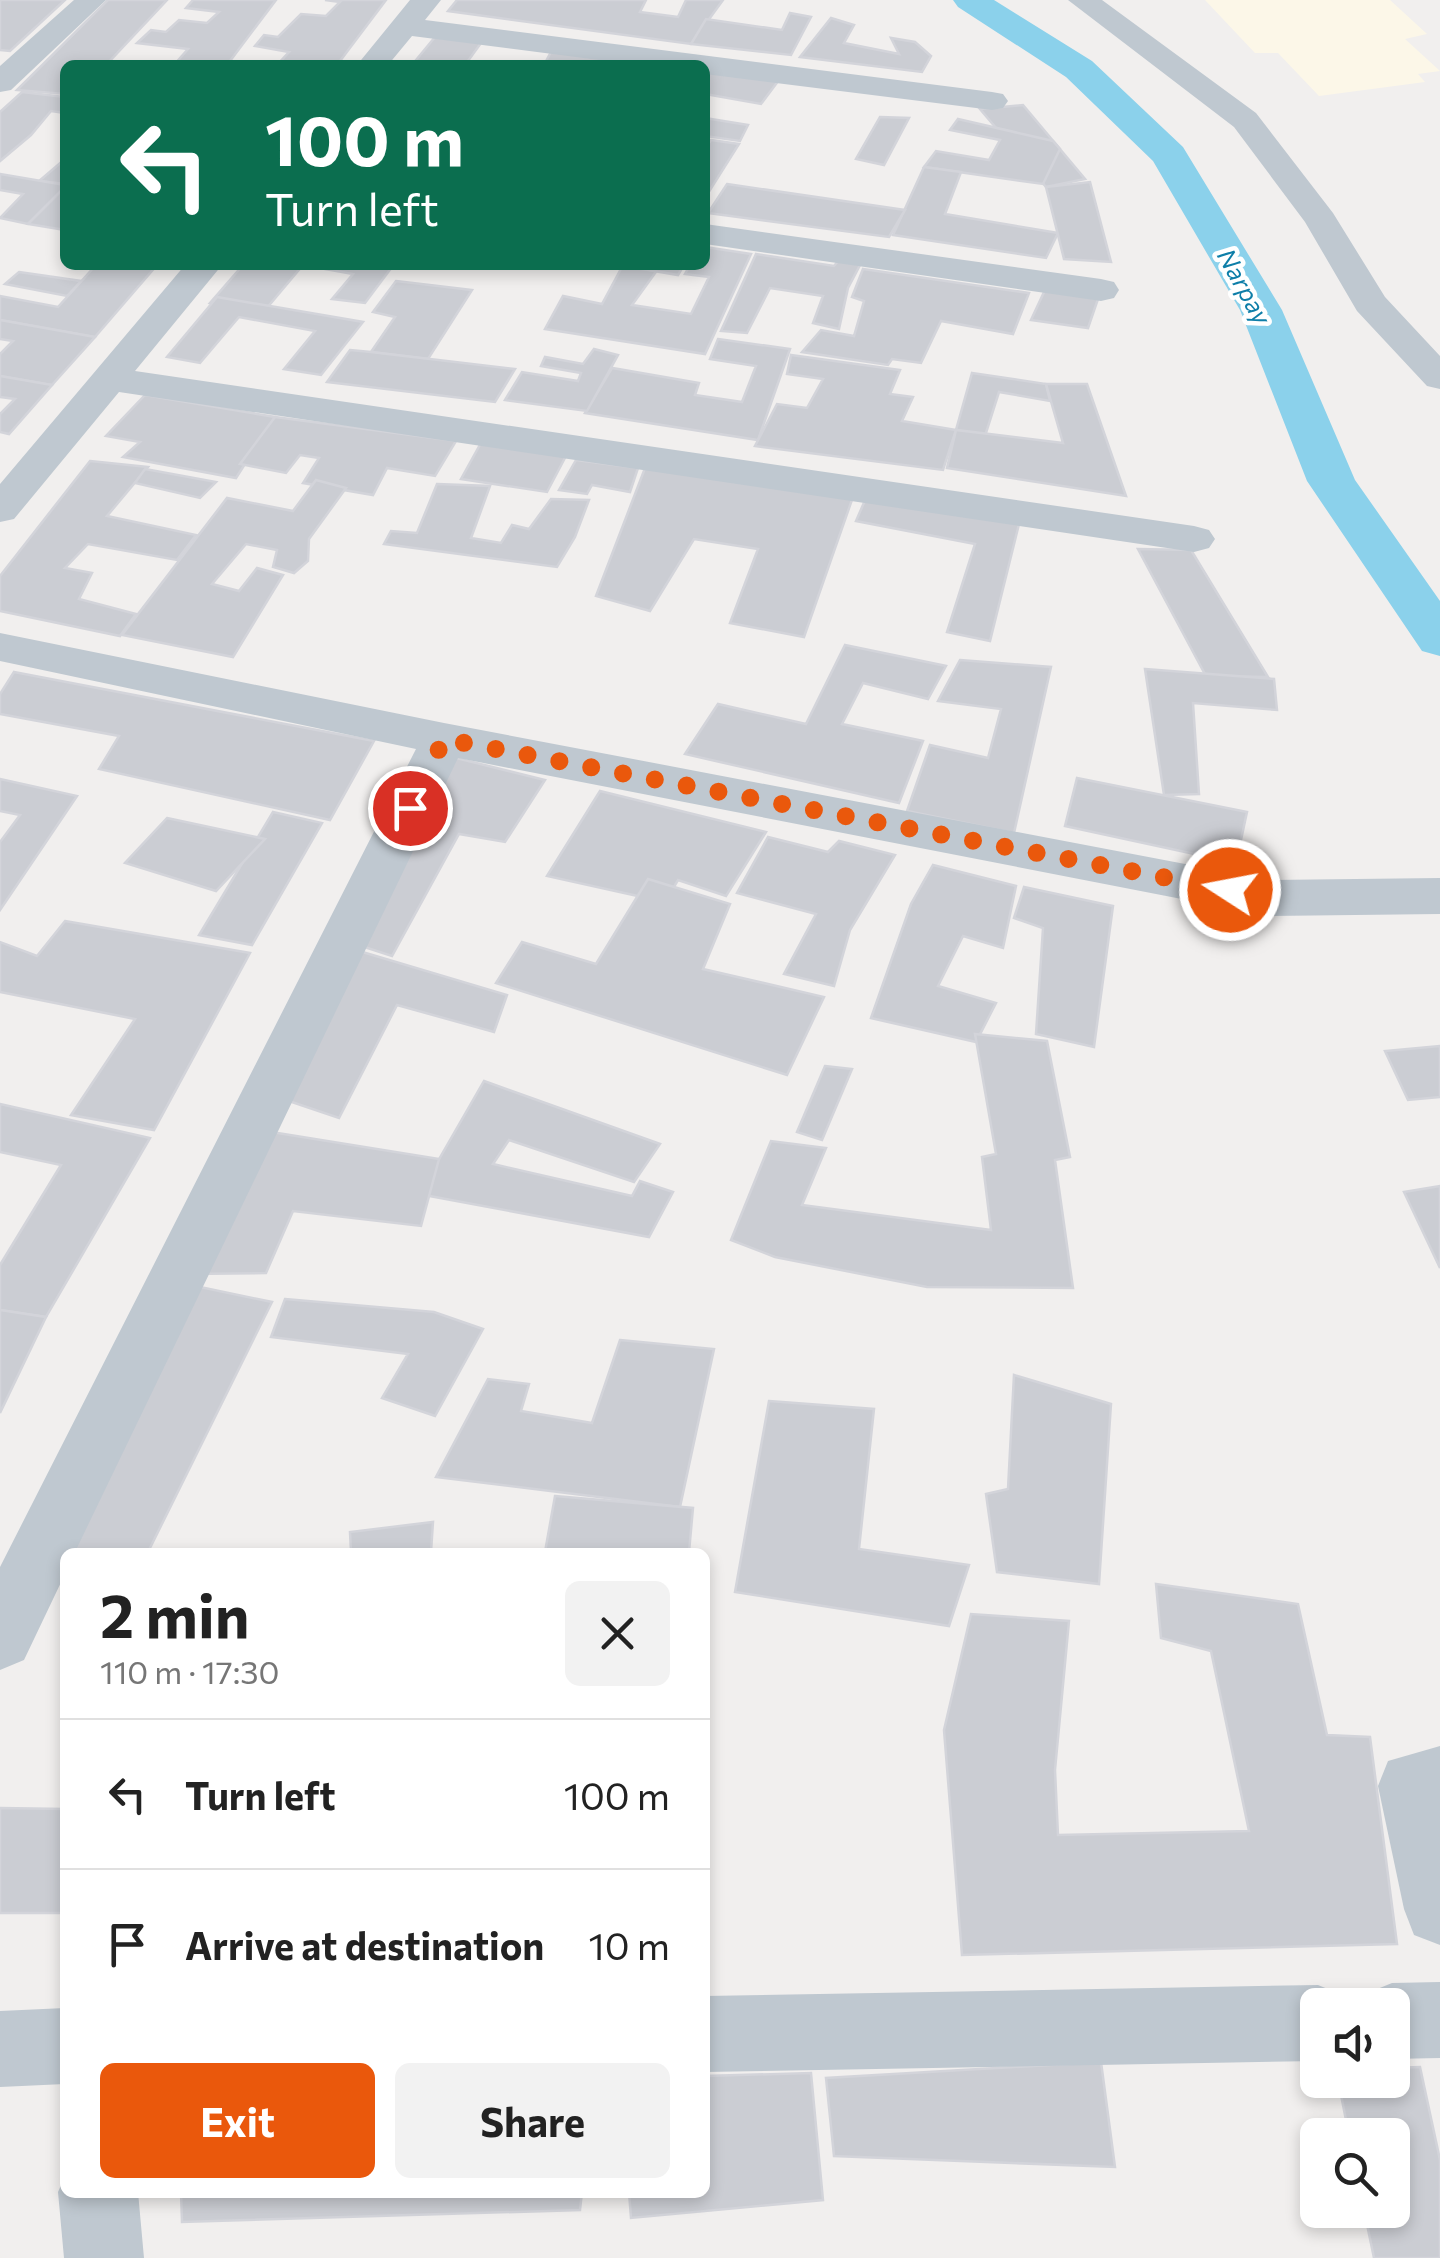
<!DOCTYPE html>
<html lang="en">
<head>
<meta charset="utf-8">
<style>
  :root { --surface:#fff; --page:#f2f2f2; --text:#222; --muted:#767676; --line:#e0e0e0; --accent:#ea580c }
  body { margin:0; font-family:Commissioner,sans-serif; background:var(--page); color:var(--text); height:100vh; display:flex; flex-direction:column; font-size:38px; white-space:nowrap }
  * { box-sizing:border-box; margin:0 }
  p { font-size:32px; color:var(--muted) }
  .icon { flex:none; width:55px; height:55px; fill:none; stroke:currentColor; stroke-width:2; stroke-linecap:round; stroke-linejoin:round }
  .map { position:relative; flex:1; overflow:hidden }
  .details { position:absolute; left:60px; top:1548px; width:650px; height:650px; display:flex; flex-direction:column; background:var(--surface); border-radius:15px; box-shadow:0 5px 15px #0003 }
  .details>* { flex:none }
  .guide { position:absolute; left:60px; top:60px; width:650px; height:210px; border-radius:15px; box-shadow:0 5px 15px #0003; background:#0b6e4f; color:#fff; overflow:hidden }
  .fabs { position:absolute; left:1300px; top:1988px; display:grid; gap:20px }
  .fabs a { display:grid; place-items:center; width:110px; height:110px; border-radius:15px; background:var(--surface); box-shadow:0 5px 15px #0003; font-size:50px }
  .pin { position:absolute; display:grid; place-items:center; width:85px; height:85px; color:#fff; margin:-42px; border:5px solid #fff; border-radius:50%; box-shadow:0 2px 10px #0007 }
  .me { position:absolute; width:110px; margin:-55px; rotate:281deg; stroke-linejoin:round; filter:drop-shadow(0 0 8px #0008) }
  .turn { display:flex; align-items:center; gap:35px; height:210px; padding:0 40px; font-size:45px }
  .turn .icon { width:130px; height:130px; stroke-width:2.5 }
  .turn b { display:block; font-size:70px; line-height:85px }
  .round { display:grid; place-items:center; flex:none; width:105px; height:105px; border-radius:15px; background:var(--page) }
  .overview { display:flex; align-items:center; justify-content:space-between; height:170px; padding:0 40px }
  h1 { font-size:60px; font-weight:700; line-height:75px }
  .primary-button { display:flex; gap:20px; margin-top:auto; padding:20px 40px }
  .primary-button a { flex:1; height:115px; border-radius:15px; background:var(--accent); color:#fff; font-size:40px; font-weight:700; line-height:115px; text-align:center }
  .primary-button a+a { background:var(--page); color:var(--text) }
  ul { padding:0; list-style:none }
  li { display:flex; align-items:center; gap:30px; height:150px; padding:0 40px; border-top:2px solid var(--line) }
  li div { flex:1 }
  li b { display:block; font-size:38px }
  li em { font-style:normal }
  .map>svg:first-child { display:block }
</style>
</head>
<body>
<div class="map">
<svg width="1440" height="2258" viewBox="0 0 1440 2258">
  <rect width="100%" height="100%" fill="#f1efee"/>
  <!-- commercial -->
  <path fill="#fcf7e8" d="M 1205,0 L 1390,0 L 1427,34 L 1405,39 L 1440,71 L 1418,74 L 1425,82 L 1319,96 L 1278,53 L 1255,53 Z"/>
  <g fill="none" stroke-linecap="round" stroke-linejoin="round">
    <!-- canal -->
    <path fill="#8bd1eb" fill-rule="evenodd" d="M 953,0 L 994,0 L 1092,61 L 1183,147 L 1282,310 L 1355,480 L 1440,601 L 1440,656 L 1422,651 L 1307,481 L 1240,310 L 1153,161 L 1066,77 L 958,7 Z"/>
  </g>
  <!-- building -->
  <g fill="#cbcdd3" stroke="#d3d4da" stroke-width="2.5">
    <path d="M 0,0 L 65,0 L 10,51 L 0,50 Z"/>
    <path d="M 108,0 L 167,0 L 106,65 L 65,65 L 65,94 L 17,90 Z"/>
    <path d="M 193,0 L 276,0 L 227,65 L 174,65 L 188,49 L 137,43 L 151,30 L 166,32 L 179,20 L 207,23 L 219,12 L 186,8 Z"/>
    <path d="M 325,0 L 386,0 L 337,65 L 277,65 L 289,52 L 255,46 L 264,35 L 278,37 L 301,14 L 326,16 L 340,2 Z"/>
    <path d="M 457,0 L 646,0 L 640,12 L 678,17 L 686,0 L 723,0 L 691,44 L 448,11 Z"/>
    <path d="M 790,13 L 811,17 L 791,55 L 691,44 L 706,19 L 782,30 Z"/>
    <path d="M 831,18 L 854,25 L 844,43 L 899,54 L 891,38 L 915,42 L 931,56 L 922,72 L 800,57 Z"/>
    <path d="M 435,37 L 481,43 L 465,65 L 412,65 Z"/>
    <path d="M 552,50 L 629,57 L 623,65 L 544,65 Z"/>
    <path d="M 705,69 L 779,80 L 761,104 L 705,94 Z"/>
    <path d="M 22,92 L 65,97 L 65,113 L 51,111 L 31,135 L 0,161 L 0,112 Z"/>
    <path d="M 1023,105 L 1085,179 L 1046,187 L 980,109 Z"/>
    <path d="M 880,117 L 909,118 L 884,165 L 856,159 Z"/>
    <path d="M 705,118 L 748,125 L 740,141 L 705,136 Z"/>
    <path d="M 958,119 L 1053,141 L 1060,149 L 1043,184 L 924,167 L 936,151 L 989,160 L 1000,140 L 950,130 Z"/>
    <path d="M 711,140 L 739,144 L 705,198 L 705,149 Z"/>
    <path d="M 65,159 L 65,184 L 39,181 Z"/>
    <path d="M 924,167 L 961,172 L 945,214 L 1058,233 L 1046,258 L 893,235 Z"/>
    <path d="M 0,174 L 65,185 L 65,187 L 28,224 L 0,218 L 23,194 L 0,190 Z"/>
    <path d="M 1090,182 L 1111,262 L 1064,259 L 1046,187 Z"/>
    <path d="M 727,184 L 905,210 L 889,237 L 708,213 Z"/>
    <path d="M 65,187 L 65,230 L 28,224 Z"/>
    <path d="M 705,247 L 751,254 L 705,354 L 545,329 L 563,296 L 602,304 L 623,265 L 658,269 L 632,305 L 691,314 L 709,277 L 685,274 L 690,265 L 705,265 Z"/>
    <path d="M 756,254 L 834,266 L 839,260 L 860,265 L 848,288 L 839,329 L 813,323 L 823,296 L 770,288 L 747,333 L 721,331 Z"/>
    <path d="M 96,265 L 157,265 L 95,337 L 0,320 L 0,296 L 58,307 Z"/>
    <path d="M 243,265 L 303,265 L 266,309 L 210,303 Z"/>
    <path d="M 303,265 L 379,265 L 392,267 L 365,303 L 332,299 L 353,274 Z"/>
    <path d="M 619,265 L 684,265 L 678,275 Z"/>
    <path d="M 863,269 L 1029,293 L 1013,334 L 941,321 L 921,363 L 892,359 L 888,365 L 802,352 L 821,330 L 854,336 L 864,301 L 852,297 Z"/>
    <path d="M 19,272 L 81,281 L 67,296 L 5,284 Z"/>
    <path d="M 396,281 L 472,290 L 428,359 L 371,352 L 395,317 L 373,312 Z"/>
    <path d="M 1045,290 L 1098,299 L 1088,328 L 1031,320 Z"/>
    <path d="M 217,297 L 363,322 L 321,375 L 284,369 L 315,331 L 239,317 L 200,363 L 167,357 Z"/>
    <path d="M 0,320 L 95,337 L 52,385 L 0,376 L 0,354 L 13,341 L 0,339 Z"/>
    <path d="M 718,339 L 790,349 L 758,440 L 585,413 L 612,368 L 699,383 L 695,395 L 742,402 L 756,366 L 710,359 Z"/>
    <path d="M 594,349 L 618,355 L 587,411 L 505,400 L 522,372 L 578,381 L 581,373 L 541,366 L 545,357 L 583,364 Z"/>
    <path d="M 350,350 L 371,352 L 515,369 L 495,402 L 327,382 Z"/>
    <path d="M 791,355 L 900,370 L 890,394 L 913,397 L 902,421 L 956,430 L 943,470 L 755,446 L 777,404 L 807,408 L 823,379 L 787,374 Z"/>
    <path d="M 972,373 L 1046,384 L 1050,401 L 999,392 L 985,436 L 956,430 Z"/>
    <path d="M 0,376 L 52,385 L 9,434 L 0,432 L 0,414 L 15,399 L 0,397 Z"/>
    <path d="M 1046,384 L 1087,384 L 1126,496 L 947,468 L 956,430 L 1063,443 Z"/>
    <path d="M 145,395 L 275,417 L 236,478 L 123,457 L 140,442 L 106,436 Z"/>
    <path d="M 275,417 L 456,441 L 435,476 L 387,468 L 373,495 L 303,483 L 319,458 L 300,455 L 286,473 L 240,464 Z"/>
    <path d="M 482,441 L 567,454 L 547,492 L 461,479 Z"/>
    <path d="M 576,460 L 638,468 L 630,492 L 592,485 L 587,494 L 559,490 Z"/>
    <path d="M 90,461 L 148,467 L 107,516 L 196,535 L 177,560 L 88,544 L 65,568 L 92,573 L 79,599 L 136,614 L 120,636 L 0,611 L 0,576 Z"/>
    <path d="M 645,468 L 854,494 L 804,637 L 730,623 L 758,549 L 694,539 L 650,611 L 596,596 Z"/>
    <path d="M 145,469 L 216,482 L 200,498 L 135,483 Z"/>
    <path d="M 316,480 L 346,488 L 309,539 L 308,561 L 294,573 L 273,567 L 277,550 L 246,544 L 212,584 L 239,591 L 257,568 L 283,575 L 233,657 L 122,635 L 227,498 L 293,511 Z"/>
    <path d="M 437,484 L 490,486 L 471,538 L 501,543 L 512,525 L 529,529 L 551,499 L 589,500 L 575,537 L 557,567 L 384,544 L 391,531 L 417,533 Z"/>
    <path d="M 866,498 L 1019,524 L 990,641 L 947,632 L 975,544 L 856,521 Z"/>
    <path d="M 1138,549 L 1191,550 L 1268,677 L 1206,676 Z"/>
    <path d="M 845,645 L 946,666 L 928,699 L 863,683 L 842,724 L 923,741 L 899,803 L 685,754 L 718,704 L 806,724 Z"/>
    <path d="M 960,660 L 1051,667 L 1014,833 L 907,811 L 930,745 L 988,758 L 1001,709 L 938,701 Z"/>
    <path d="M 1145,669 L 1274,679 L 1277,710 L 1193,703 L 1199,794 L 1164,795 Z"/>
    <path d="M 14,672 L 374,741 L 330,820 L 99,769 L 119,736 L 0,714 L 0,694 Z"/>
    <path d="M 452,757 L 545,780 L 505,842 L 459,834 L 392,956 L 349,942 Z"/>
    <path d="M 1077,778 L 1247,812 L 1236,863 L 1065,826 Z"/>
    <path d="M 0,779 L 77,796 L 0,910 L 0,842 L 20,815 L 0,811 Z"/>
    <path d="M 600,791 L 766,832 L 726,896 L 678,880 L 665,902 L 547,876 Z"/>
    <path d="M 273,812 L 322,823 L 252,945 L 199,935 Z"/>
    <path d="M 167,818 L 265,839 L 216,891 L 125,863 Z"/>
    <path d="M 768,837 L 828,852 L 839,841 L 895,855 L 850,930 L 834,986 L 784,974 L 816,914 L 737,893 Z"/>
    <path d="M 933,865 L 1016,886 L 1003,948 L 963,936 L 938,986 L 996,1003 L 976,1042 L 871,1018 L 911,904 Z"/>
    <path d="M 648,879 L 730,904 L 703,969 L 824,997 L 787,1075 L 496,983 L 522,942 L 596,964 Z"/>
    <path d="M 1024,887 L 1113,906 L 1094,1047 L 1036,1034 L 1043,928 L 1014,918 Z"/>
    <path d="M 65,921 L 250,953 L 154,1130 L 71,1115 L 135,1019 L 0,992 L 0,942 L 37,956 Z"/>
    <path d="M 349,948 L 507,995 L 494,1032 L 397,1005 L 339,1118 L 274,1096 Z"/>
    <path d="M 975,1034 L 1047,1041 L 1070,1157 L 1055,1160 L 1073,1288 L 927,1287 L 775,1257 L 731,1240 L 771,1141 L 826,1148 L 802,1205 L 991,1230 L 982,1157 L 996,1154 Z"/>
    <path d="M 1440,1046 L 1440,1097 L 1408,1100 L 1385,1051 Z"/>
    <path d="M 825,1066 L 852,1069 L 822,1140 L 797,1132 Z"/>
    <path d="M 484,1081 L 660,1144 L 634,1182 L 509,1140 L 493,1164 L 632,1196 L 640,1181 L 673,1192 L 649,1237 L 419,1194 Z"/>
    <path d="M 0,1104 L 150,1138 L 46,1317 L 0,1310 L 0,1265 L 61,1165 L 0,1152 Z"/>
    <path d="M 259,1130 L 439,1159 L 421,1226 L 293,1211 L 266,1273 L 189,1274 Z"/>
    <path d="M 1440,1186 L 1440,1268 L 1404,1192 Z"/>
    <path d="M 181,1283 L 272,1302 L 148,1552 L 65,1552 L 65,1567 L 45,1563 Z"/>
    <path d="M 285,1299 L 434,1312 L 483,1329 L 435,1416 L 382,1398 L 408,1354 L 271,1337 Z"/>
    <path d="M 0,1310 L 46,1317 L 0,1413 Z"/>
    <path d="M 620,1340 L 714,1349 L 680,1507 L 436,1477 L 488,1379 L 529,1384 L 521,1411 L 592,1423 Z"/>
    <path d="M 1014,1375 L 1111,1404 L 1099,1584 L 997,1572 L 986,1494 L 1008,1489 Z"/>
    <path d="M 769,1401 L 874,1409 L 859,1549 L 969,1565 L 949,1626 L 735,1592 Z"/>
    <path d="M 555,1496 L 693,1508 L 689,1552 L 545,1552 Z"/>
    <path d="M 433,1522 L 431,1552 L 351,1552 L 350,1532 Z"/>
    <path d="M 1156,1584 L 1298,1604 L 1327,1735 L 1370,1737 L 1397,1944 L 962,1955 L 944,1730 L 971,1614 L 1069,1621 L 1055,1770 L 1058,1835 L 1249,1831 L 1211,1651 L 1161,1638 Z"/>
    <path d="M 0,1808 L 65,1809 L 65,1913 L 0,1913 Z"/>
    <path d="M 1101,2062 L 1115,2167 L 834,2156 L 826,2078 Z"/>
    <path d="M 1420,2067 L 1440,2160 L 1440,2258 L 1374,2258 L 1364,2210 L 1392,2210 L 1392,2135 L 1349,2135 L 1338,2080 L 1392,2080 L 1392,2068 Z"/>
    <path d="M 811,2073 L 823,2200 L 631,2218 L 629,2192 L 705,2192 L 705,2076 Z"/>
    <path d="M 181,2192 L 582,2192 L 580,2210 L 182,2222 Z"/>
  </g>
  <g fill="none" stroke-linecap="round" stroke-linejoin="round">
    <!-- minor -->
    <g fill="#bfc8d0" fill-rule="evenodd">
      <path d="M 74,0 L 106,0 L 11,90 L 0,92 L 0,66 Z"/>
      <path d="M 410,0 L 441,0 L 425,20 L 992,92 L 1003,94 L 1008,101 L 1003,108 L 992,110 L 705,74 L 705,65 L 638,65 L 412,36 L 388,65 L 357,65 Z"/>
      <path d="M 1068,0 L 1102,0 L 1256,113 L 1333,213 L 1385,297 L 1440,356 L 1440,389 L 1427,386 L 1357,311 L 1305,222 L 1234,127 Z"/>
      <path d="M 705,224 L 1101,279 L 1114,282 L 1119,290 L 1114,298 L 1101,301 L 705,244 Z"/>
      <path d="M 185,265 L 222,265 L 135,371 L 1194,526 L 1209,530 L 1215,539 L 1209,548 L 1194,552 L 119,392 L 14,519 L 0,522 L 0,484 Z"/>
      <path d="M 0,633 L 444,723 L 1269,880 L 1440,878 L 1440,914 L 1269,916 L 458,758 L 75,1552 L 65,1552 L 65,1574 L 24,1660 L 0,1670 L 0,1567 L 416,749 L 0,661 Z"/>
      <path d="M 1440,1746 L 1440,1945 L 1414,1935 L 1404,1909 L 1378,1786 L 1388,1761 Z"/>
      <path d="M 1440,1982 L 1440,2058 L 1392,2059 L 1392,2005 L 1361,2005 L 1365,1994 L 1392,1983 Z"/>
      <path d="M 1318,1985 L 1345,1996 L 1348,2005 L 1318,2005 L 1318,2061 L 705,2072 L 705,1996 Z"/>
      <path d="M 65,2008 L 65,2084 L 0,2087 L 0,2011 Z"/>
      <path d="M 65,2176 L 65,2192 L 138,2192 L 144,2258 L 64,2258 L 58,2192 Z"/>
    </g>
  </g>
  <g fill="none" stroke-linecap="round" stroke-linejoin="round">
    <!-- route -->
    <path stroke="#ea580c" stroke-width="18" stroke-dasharray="0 32.4" d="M 410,808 L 444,739 L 1230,890"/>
  </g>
  <g text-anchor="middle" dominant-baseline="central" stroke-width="9" stroke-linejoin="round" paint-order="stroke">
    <!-- far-water labels -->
    <g font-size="25" font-style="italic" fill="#0e7ea8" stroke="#fff">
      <text transform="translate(1245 286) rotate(61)">Narpay</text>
    </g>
  </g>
</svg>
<div class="fabs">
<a><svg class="icon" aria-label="sound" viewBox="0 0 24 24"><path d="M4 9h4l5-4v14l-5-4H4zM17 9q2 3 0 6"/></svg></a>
<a><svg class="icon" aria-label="search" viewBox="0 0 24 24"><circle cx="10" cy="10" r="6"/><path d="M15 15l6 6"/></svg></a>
</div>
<div class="pin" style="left:410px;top:808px;background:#d93025"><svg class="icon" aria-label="arrive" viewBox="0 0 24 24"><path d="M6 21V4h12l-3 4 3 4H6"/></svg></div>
<svg class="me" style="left:1230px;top:890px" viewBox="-20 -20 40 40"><circle r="17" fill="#ea580c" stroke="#fff" stroke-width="3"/><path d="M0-11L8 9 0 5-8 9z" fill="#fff"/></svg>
<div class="guide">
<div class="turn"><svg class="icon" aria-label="left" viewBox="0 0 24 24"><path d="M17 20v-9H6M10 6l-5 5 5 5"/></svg><div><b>100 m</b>Turn left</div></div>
</div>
<section class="details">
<div class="overview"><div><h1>2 min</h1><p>110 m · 17:30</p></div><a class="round"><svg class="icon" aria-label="close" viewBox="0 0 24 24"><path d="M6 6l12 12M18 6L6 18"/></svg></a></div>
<ul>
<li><svg class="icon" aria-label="left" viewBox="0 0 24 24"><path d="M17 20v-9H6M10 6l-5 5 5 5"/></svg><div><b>Turn left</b></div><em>100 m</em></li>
<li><svg class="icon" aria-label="arrive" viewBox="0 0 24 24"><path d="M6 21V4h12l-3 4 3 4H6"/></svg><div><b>Arrive at destination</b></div><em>10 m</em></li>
</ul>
<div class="primary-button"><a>Exit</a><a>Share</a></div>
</section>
</div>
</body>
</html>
